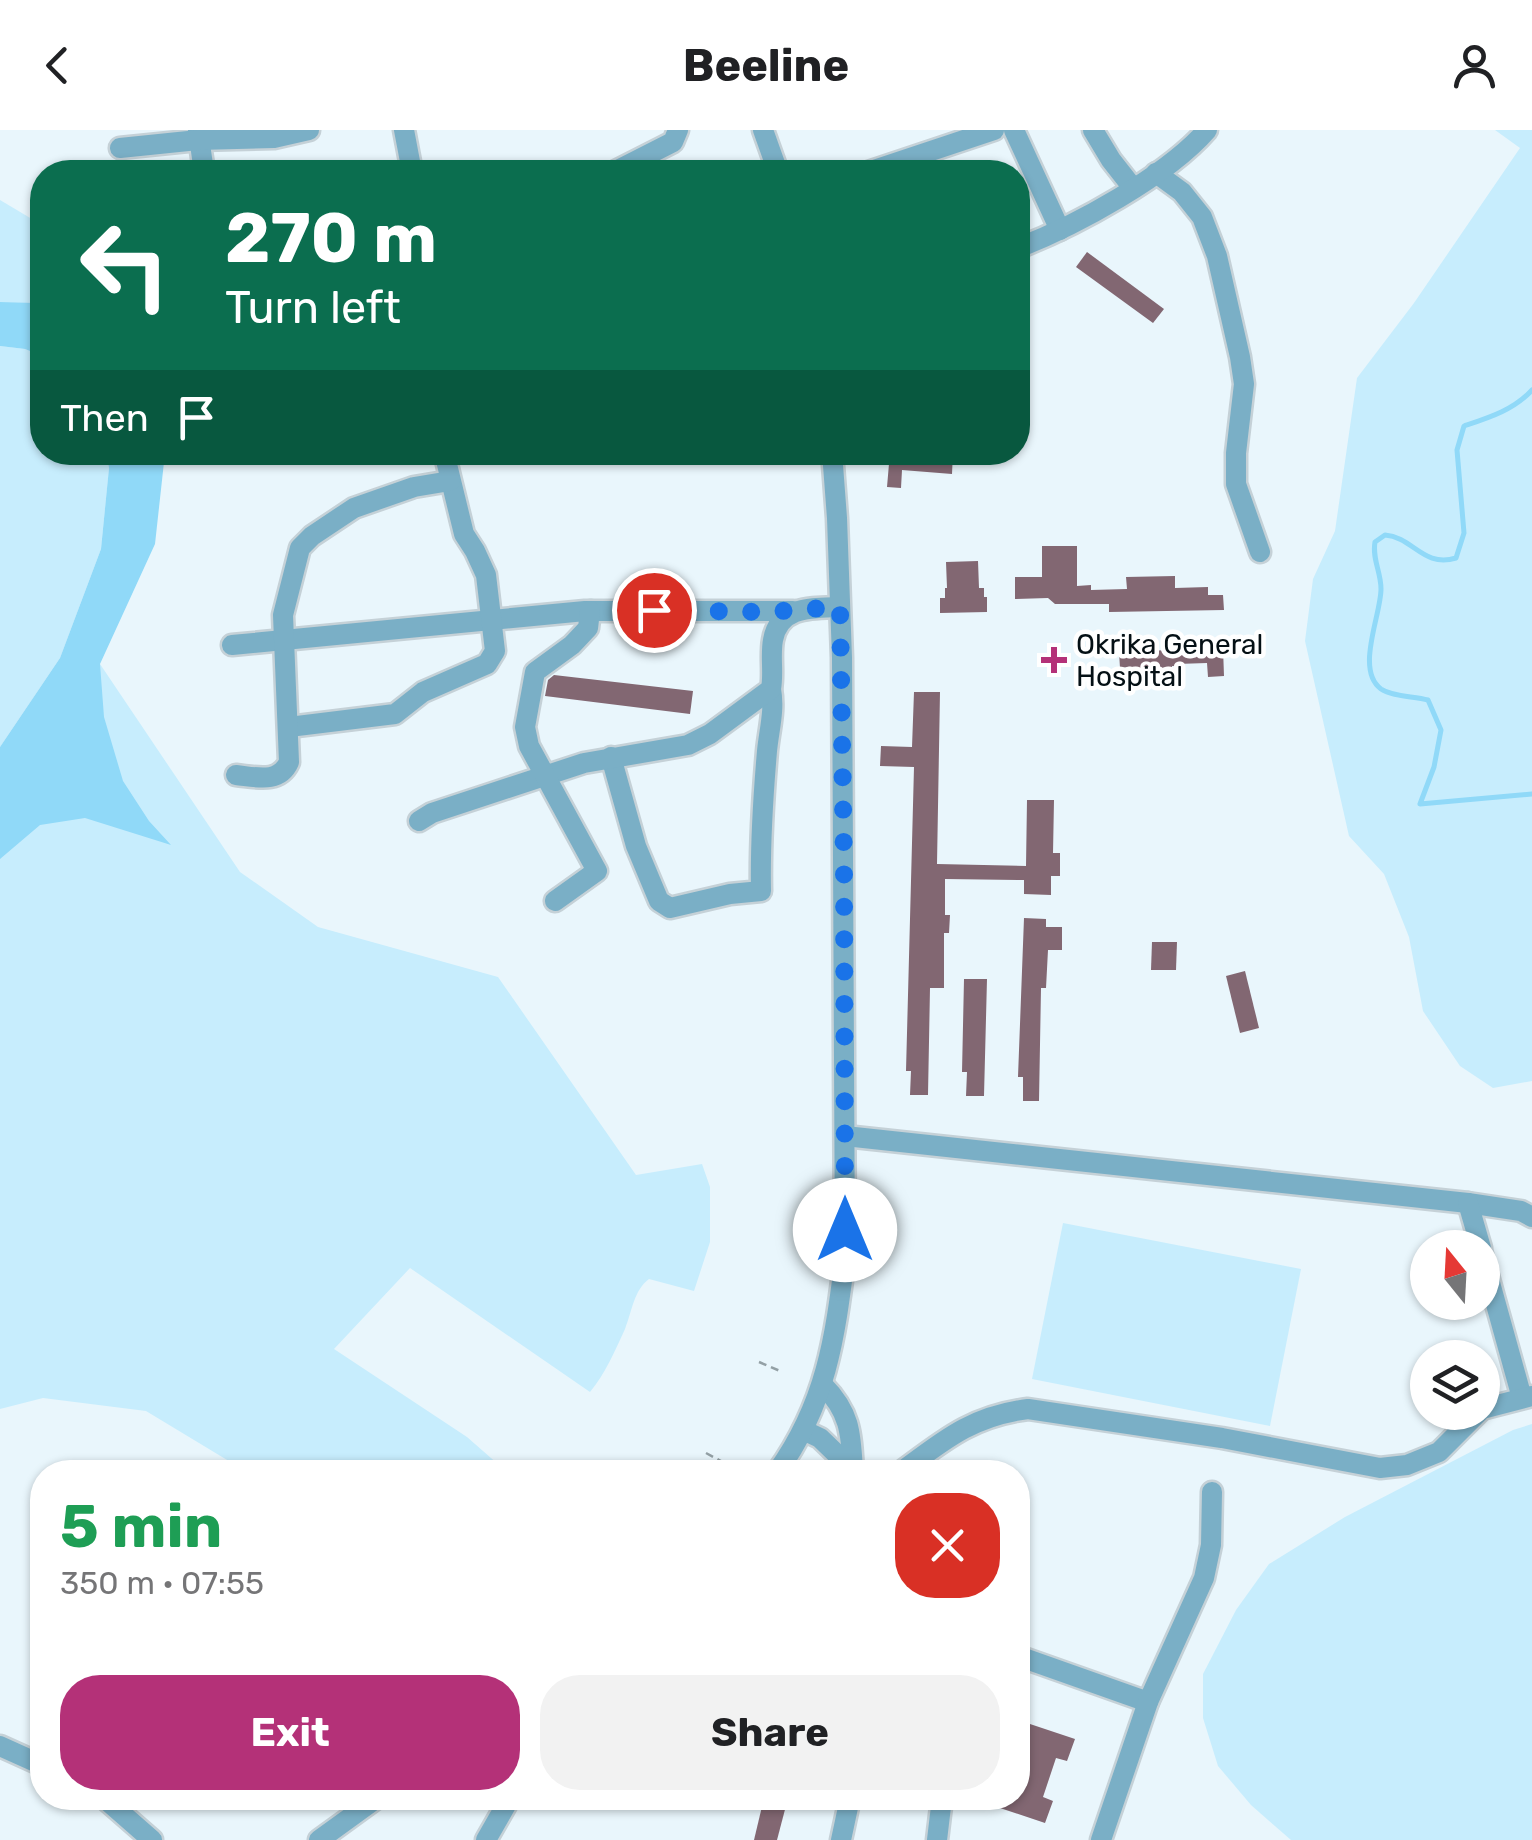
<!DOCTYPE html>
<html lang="en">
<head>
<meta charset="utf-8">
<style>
  :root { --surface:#fff; --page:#f2f2f2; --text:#202124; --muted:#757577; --accent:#b43178 }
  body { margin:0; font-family:Rubik,sans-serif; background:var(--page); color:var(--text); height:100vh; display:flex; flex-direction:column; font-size:38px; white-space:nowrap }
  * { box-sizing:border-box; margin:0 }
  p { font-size:32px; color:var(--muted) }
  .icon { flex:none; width:55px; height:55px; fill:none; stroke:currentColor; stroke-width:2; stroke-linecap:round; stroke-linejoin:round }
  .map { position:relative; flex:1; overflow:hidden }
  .side { position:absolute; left:30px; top:1330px; width:1000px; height:350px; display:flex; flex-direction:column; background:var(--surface); border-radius:40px; box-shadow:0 2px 8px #0004 }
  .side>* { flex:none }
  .top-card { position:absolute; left:30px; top:30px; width:1000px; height:305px; border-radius:40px; box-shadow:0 2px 8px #0004; background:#0b6e4f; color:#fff; overflow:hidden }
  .needle { width:65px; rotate:342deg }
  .buttons { position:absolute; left:1410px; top:1100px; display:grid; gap:20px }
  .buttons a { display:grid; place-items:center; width:90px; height:90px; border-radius:50%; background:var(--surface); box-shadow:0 2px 8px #0004; font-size:50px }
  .pin { position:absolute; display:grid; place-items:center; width:85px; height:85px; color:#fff; margin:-42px; border:5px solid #fff; border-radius:50%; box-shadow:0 2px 10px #0007 }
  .me { position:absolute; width:110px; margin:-55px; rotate:0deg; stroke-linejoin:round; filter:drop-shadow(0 0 8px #0008) }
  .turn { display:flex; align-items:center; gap:35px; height:210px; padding:0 30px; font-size:45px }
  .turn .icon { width:130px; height:130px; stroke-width:2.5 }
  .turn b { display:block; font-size:70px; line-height:85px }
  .then { display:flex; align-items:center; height:95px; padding:0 30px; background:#0003; gap:20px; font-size:38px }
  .round { display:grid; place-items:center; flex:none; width:105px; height:105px; border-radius:40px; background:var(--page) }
  .summary { display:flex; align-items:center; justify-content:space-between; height:170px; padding:0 30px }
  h1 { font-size:60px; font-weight:700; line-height:75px; color:#1e9e55 }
  .button { display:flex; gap:20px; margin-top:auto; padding:20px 30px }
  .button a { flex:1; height:115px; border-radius:40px; background:var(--accent); color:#fff; font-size:40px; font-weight:700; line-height:115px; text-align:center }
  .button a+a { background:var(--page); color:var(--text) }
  header { display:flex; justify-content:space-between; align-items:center; height:130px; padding:0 30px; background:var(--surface); font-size:45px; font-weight:700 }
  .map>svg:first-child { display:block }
</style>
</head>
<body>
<header><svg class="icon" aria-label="back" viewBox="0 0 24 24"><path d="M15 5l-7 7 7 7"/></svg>Beeline<svg class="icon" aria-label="person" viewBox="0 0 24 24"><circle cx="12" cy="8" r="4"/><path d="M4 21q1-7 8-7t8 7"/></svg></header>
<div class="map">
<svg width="1532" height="1710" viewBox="0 0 1532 1710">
  <rect width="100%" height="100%" fill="#e9f6fc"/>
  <!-- green -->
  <g fill="#c7edfd">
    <path d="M 1495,0 L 1532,0 L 1532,951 L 1493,958 L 1460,936 L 1423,881 L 1409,807 L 1384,744 L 1349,706 L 1305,511 L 1313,449 L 1335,401 L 1357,248 L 1414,173 L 1520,18 Z"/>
    <path d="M 0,70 L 42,95 L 42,173 L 0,172 Z"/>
    <path d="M 0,216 L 25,219 L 42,226 L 42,322 L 106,323 L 109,338 L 101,419 L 60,528 L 0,617 Z"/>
    <path d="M 100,534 L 240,742 L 318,797 L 498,847 L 636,1045 L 702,1034 L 710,1057 L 710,1112 L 694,1161 L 649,1149 C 634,1160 632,1181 625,1199 C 615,1221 605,1244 590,1262 L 410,1138 L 334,1219 L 467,1307 L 507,1342 L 247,1342 L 146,1281 L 43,1268 L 0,1279 L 0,676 Z"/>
    <path d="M 1063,1093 L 1301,1139 L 1270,1296 L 1032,1249 Z"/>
    <path d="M 1532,1294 L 1532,1710 L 1291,1710 L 1251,1675 L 1218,1636 L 1203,1588 L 1203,1544 L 1236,1480 L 1269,1434 L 1345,1387 L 1513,1300 Z"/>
  </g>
  <!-- water -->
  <g fill="#90d9f8">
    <path d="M 0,172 L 42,173 L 42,226 L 25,219 L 0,216 Z"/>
    <path d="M 106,323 L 165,323 L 155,414 L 100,534 L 104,587 L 123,651 L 149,691 L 171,715 L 85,688 L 40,695 L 0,729 L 0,617 L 60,528 L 101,419 L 109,338 Z"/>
  </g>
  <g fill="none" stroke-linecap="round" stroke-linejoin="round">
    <!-- stream -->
    <path stroke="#90d9f8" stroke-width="5" d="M 1532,260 C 1514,280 1488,288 1464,296 L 1457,320 L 1464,403 L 1456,428 C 1423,438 1413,407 1385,405 L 1375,412 C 1372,429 1381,442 1381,459 C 1381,485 1355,540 1381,559 C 1393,567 1414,566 1428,570 L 1441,600 L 1434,637 L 1420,674 L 1532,664"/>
  </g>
  <!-- building -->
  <g fill="#826772">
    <path d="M 1087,122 L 1164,179 L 1153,193 L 1076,137 Z"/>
    <path d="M 890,322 L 953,322 L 952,344 L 902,340 L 901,358 L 887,357 Z"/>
    <path d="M 1042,416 L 1077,416 L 1077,456 L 1091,455 L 1091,460 L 1127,459 L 1126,447 L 1175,446 L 1175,458 L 1208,457 L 1208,465 L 1223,465 L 1224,480 L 1109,482 L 1109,474 L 1055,474 L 1048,468 L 1015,469 L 1015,447 L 1042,447 Z"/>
    <path d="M 978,431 L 979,458 L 984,458 L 984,467 L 987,467 L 987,482 L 940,483 L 940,468 L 945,468 L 945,458 L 947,458 L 946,432 Z"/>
    <path d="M 1223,518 L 1224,546 L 1208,547 L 1207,533 L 1177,534 L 1177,536 L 1172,536 L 1172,543 L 1128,544 L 1128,537 L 1120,538 L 1119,522 Z"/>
    <path d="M 554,545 L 693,561 L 690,584 L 545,566 L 548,550 Z"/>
    <path d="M 914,562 L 940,562 L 937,734 L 1026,736 L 1027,670 L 1054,670 L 1053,723 L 1060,723 L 1060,746 L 1051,746 L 1051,765 L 1024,764 L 1024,750 L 945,749 L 945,785 L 950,785 L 949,803 L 944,803 L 944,858 L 930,858 L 928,965 L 910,965 L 911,941 L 906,941 L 914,637 L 880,636 L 881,616 L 912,617 Z"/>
    <path d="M 1024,788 L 1046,789 L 1046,797 L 1062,797 L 1062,820 L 1048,820 L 1046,858 L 1041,858 L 1039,971 L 1023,971 L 1023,947 L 1018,947 Z"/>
    <path d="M 1152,812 L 1177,812 L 1176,840 L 1151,840 Z"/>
    <path d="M 1245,841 L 1259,898 L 1240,903 L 1226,846 Z"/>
    <path d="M 964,849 L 987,849 L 984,966 L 966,966 L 967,942 L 962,942 Z"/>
    <path d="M 1018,1590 L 1075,1609 L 1067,1631 L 1056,1628 L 1043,1667 L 1053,1671 L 1045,1693 L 976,1670 L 976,1668 L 1018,1668 Z"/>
    <path d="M 764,1668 L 788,1668 L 777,1710 L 754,1710 Z"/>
  </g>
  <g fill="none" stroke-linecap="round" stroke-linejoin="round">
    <defs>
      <g id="minor">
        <path d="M 198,0 L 204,42"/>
        <path d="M 404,0 L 412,42"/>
        <path d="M 763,0 L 778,42"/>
        <path d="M 1014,0 L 1060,100"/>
        <path d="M 1093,0 L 1111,30 L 1133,58"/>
        <path d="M 120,18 L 198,10 L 274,8 L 309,0"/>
        <path d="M 614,42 L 673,12 L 678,0"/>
        <path d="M 868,42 L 994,0"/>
        <path d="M 1156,43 L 1182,62 L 1202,87 L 1217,126 L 1240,227 L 1244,254 L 1236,323 L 1236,354 L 1260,422"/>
        <path d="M 1018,118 C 1075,96 1167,46 1207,0"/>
        <path d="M 232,515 L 585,481 L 793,481"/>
        <path d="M 289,597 L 395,584 L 423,562 L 487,534 L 495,521 L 486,445 L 475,421 L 464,404 L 444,322"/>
        <path d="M 611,627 L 636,716 L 659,771 L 670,778 L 730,764 L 761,761 C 760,714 763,668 767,621 C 769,600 775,580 771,559"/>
        <path d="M 236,645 C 256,647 279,654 289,632 L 283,485 L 300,418 L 312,406 L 354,378 L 414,357 L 450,351"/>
        <path d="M 419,691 L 432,683 L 584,633 L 688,615 L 710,604 L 771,559 C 774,543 770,526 773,510 C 779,476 812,478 839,477"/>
        <path d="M 555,771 L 597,741 L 529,616 L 525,597 L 535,542 L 572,515 L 588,498 L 590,481"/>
        <path d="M 845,1006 L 1468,1073 L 1521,1081 L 1532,1087"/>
        <path d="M 1468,1073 L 1481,1118"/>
        <path d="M 1482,1124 L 1522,1268"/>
        <path d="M 823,1255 C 851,1283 851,1305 853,1342"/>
        <path d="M 1482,1279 L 1532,1266"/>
        <path d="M 803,1300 L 820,1308 L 852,1339"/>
        <path d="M 777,1342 C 826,1274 835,1209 845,1127 L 842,528 L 837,388 L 832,322"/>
        <path d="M 901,1342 C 944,1310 972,1286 1028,1279 L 1222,1308 L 1380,1338 L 1407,1335 L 1439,1322 L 1479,1282"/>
        <path d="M 1018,1526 L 1148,1572"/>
        <path d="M 0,1616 L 42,1635"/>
        <path d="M 104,1668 L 152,1710"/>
        <path d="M 319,1710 L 377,1668"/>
        <path d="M 486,1710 L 510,1668"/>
        <path d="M 841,1710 L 850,1668"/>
        <path d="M 937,1710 L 942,1668"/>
        <path d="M 1101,1710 L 1148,1572 L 1204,1448 L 1211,1415 L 1212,1362"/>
      </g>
    </defs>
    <!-- minor casing -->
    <use href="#minor" stroke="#c5d1d7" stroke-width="25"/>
    <!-- path -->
    <g stroke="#93a0a5" stroke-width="2.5" stroke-dasharray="8 5" stroke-linecap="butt">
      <path d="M 759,1232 L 780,1241"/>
      <path d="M 706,1323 L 741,1342"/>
    </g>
    <!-- minor -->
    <use href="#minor" stroke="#7aafc6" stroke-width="20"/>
  </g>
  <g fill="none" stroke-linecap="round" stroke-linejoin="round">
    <!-- route -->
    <path stroke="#1a73e8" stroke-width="18" stroke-dasharray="0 32.4" d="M 654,480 L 765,482 L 840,477 L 844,737 L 845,1100"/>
  </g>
  <!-- markers -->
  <path fill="#b43178" stroke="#fff" stroke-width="4" d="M1049 515h10v10h10v10h-10v10h-10v-10h-10v-10h10z"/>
  <g text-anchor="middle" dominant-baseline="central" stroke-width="9" stroke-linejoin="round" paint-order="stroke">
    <!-- poi labels -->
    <g font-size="28" fill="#051015" stroke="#fff" text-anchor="start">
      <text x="1076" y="514">Okrika General<tspan x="1076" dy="32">Hospital</tspan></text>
    </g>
  </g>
</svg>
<div class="buttons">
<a><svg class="needle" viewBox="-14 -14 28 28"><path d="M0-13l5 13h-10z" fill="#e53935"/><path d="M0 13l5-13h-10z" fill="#757577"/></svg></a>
<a><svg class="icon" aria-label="layers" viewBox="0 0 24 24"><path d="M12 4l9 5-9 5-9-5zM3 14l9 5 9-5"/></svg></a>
</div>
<div class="pin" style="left:654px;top:480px;background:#d93025"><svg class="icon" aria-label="arrive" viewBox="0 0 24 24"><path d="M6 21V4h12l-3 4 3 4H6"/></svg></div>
<svg class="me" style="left:845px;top:1100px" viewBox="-20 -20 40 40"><circle r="19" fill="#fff"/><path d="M0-13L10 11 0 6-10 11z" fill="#1a73e8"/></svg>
<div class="top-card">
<div class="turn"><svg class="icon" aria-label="left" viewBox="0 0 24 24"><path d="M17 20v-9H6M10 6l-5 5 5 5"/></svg><div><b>270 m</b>Turn left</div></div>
<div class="then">Then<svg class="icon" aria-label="arrive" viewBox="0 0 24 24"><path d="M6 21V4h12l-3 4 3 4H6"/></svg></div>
</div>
<section class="side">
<div class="summary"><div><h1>5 min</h1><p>350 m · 07:55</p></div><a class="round" style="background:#d93025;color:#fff"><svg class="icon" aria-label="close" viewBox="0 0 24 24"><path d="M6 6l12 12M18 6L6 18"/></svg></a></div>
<div class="button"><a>Exit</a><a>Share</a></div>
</section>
</div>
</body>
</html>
